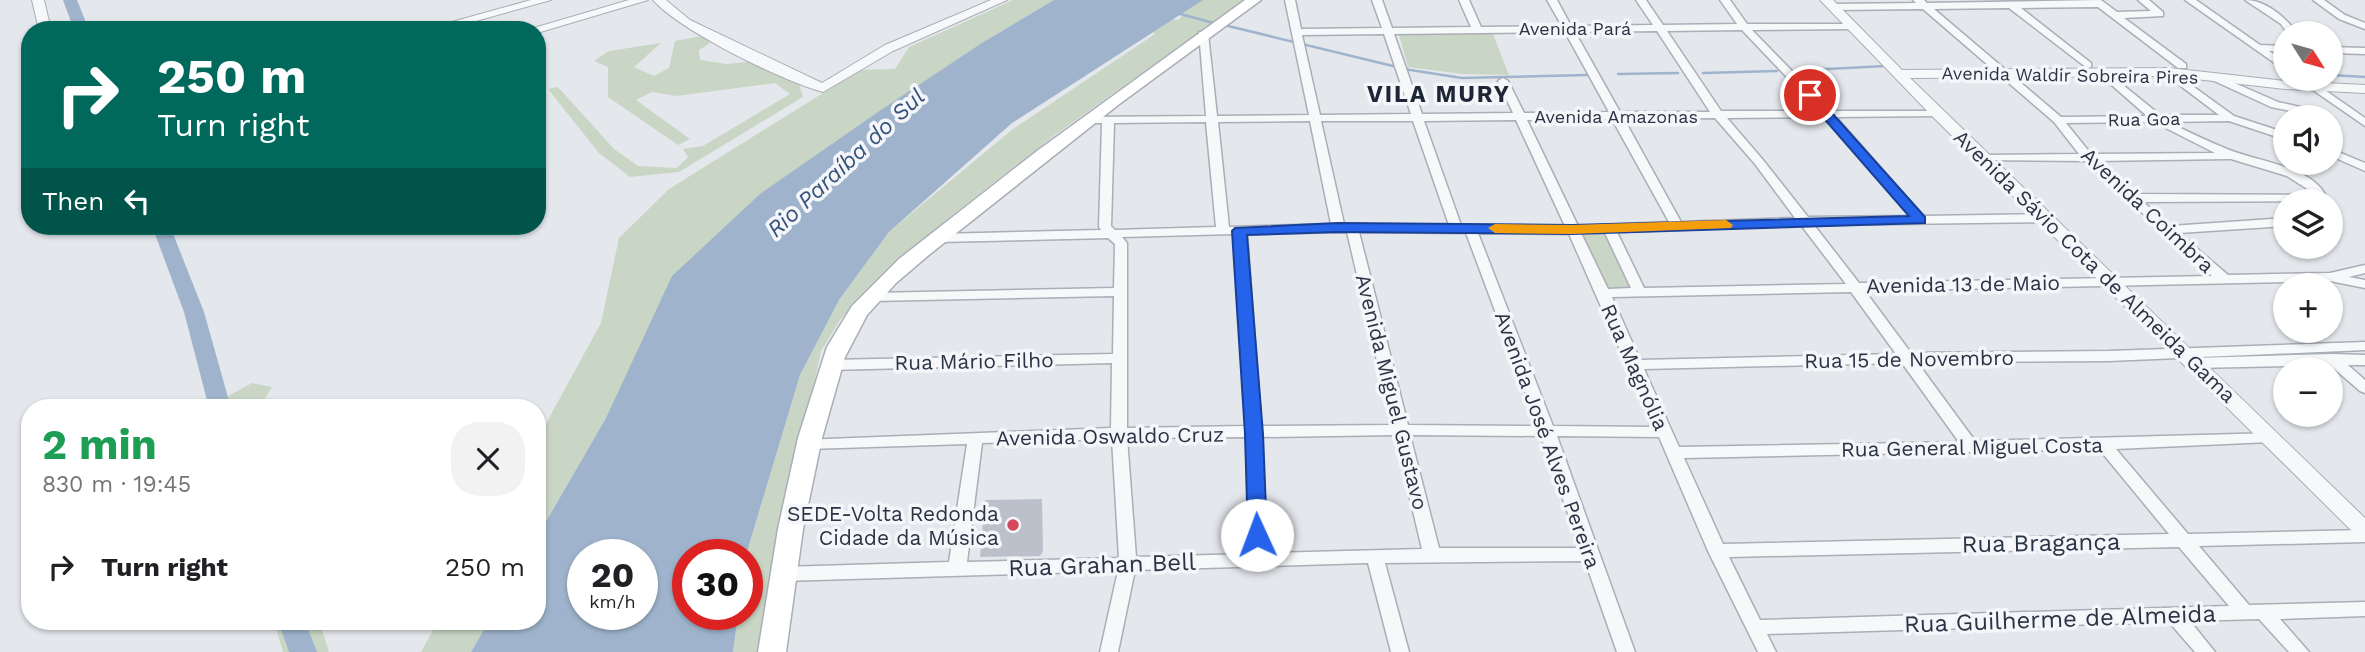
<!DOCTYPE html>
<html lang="en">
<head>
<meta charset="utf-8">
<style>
	:root { --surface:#fff; --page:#f2f2f2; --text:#202124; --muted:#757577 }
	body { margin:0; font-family:"Work Sans",sans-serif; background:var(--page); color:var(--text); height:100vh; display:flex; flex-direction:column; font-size:26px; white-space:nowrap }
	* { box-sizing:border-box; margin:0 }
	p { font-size:23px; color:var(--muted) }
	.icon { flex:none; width:38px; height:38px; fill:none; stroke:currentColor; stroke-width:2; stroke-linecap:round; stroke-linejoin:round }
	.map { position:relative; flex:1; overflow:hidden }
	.side { position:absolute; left:21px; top:399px; width:525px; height:231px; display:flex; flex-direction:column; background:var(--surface); border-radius:28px; box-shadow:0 2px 5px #0004 }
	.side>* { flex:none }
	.guide { position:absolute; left:21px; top:21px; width:525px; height:214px; border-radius:28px; box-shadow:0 2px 5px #0004; background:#00695c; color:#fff; overflow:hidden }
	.needle { width:46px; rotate:127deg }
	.buttons { position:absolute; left:2273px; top:21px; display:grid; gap:14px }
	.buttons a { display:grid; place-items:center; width:70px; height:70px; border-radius:50%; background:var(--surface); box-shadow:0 2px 5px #0004; font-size:35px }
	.speed { position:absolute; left:567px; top:539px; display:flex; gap:14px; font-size:35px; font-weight:700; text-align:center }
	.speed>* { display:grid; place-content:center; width:91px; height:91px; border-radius:50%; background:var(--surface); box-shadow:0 2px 5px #0004; line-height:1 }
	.speed small { font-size:18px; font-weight:400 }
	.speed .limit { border:10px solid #d22; background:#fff; color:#111 }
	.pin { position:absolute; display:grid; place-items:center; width:60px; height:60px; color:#fff; margin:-30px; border:4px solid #fff; border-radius:50%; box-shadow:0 2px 7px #0007 }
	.me { position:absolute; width:77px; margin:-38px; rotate:358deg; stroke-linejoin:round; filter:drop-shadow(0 0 5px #0008) }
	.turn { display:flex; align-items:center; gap:24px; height:147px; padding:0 21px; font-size:32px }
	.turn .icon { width:91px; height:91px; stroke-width:2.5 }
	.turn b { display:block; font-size:49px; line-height:60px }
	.then { display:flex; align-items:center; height:66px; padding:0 21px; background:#0003; gap:14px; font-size:26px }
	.round { display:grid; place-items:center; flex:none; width:74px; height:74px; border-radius:28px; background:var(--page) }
	.headline { display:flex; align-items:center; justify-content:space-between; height:119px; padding:0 21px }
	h1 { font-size:42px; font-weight:700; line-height:52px; color:#1e9e55 }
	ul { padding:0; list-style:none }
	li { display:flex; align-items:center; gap:21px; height:98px; padding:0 21px }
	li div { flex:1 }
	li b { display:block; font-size:26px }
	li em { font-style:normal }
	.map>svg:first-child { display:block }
	.green { fill:#c9d6c5 }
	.water { fill:#9fb4cc; fill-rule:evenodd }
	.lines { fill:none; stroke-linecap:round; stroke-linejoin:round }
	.stream { stroke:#9fb4cc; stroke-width:2.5 }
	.river { fill:#9fb4cc; fill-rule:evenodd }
	.building { fill:#bbc0ca }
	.minor-casing { stroke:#a9aeb7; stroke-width:3 }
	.tertiary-casing { stroke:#a9aeb7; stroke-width:2 }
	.secondary-casing { stroke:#a9aeb7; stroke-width:3 }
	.minor { fill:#f7f8fa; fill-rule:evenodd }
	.tertiary { fill:#f7f8fa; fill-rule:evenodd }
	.secondary { fill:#fff; fill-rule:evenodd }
	.route { fill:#2563eb; stroke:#184099; stroke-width:2 }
	.slow { fill:#f59e0b }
	.poi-dot { fill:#d1495b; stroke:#f4f6f9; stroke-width:2.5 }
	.labels { text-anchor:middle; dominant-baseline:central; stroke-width:7; stroke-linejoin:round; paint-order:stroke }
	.far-street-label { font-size:18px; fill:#2b3445; stroke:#f4f6f9 }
	.street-label { font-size:21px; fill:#2b3445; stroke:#f4f6f9 }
	.poi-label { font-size:21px; fill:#2b3445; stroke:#f4f6f9; text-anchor:end }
	.far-district-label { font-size:23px; font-weight:bold; letter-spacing:2px; fill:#1d2536; stroke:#f4f6f9 }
	.water-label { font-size:23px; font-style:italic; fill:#34527a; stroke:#f4f6f9 }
	.near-street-label { font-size:24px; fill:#2b3445; stroke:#f4f6f9 }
</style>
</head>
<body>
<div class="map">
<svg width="2365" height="652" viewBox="0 0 2365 652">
	<rect width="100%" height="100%" fill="#e4e7ec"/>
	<path class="green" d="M1013,0H1054L985,41L606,418L537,537V440L601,323L619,238L669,189L860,70L895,69L909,47Z
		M1202,0H1244L1056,134L955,213L863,294L840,320L821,351L758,652H733L738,614H747L746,555L800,375L839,300L889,232L1013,129L1155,34L1143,25L1154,16L1178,20L1184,14L1171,9Z
		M1492,32L1509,75L1462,74L1408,67L1399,35L1408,33Z
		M702,36L710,43L699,50L700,60L727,64L748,62L799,84L803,97L679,172L630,177L599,153L548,89L558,87L614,149L638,166L677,168L688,157L683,149L703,146L790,94L775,83L676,96L652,92L636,100L690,139L678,145L608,97V67L594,61L609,51L661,43L634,67L654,76L669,68L675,41Z
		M1578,233L1610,235L1634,289H1605Z
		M252,383L272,387L259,408H211L210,406Z
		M274,621H319L329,652H283Z
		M438,621H489L471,652H421Z"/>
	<path class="water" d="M1054,0H1203L1012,123L889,232L839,300L800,375L746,555H688V614H738L733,652H471L489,621H537V537L606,418L672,276L760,194L878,112L985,41ZM583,555H642V614H583Z"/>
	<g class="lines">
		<path class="stream" d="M1177,13L1217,24
			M1224,25L1397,67
			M1404,69L1462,78L1587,75
			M1807,70L1886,66
			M1703,73L1777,71
			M1618,74L1678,73
			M2331,75L2365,77"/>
		<path class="river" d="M63,0H77L89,30H74Z
			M152,226H170L204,312L231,408H209L184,312Z
			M278,621H305L317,652H289Z"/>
	</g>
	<path class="building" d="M1042,499L1043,551L1040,556L980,557L985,500Z"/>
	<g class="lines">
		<defs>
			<path id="minor" d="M1285,0H1295L1301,29L1382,28L1372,0H1382L1392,28L1471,27L1459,0H1469L1481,27L1562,26L1547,0H1557L1571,26L1653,25L1636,0H1646L1663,25L1737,24L1720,0H1730L1747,24H1855V28L1852,29L1752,30L1831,111H1941V115L1937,116L1836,117L1923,216L2044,214L2050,218L2044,222L1814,225L1859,283L2212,276L2085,161L1981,160V156L1985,155L2079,154L2054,122L1923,9L1834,10L1829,7L1834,4L1916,3L1913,0H1924L1927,3L2101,0L2117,12L2151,11L2138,0H2149L2163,12V16L2124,18L2186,64V68H2178L2098,7L2021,8L2091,63V67L2087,68L2009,8L1934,9L2061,117L2147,116L2098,73L2097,71L2102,68L2160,115H2219L2165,74L2164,72L2169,69L2234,116L2286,133V140L2229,121L2168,122C2187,131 2207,141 2227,149C2257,162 2317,166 2328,201L2143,202L2171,226L2286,218V226L2179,233L2228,275L2330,273L2365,265V273L2349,277L2365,280V288L2330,281L1865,291L1911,353L2109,351L2365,342V350L2109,361L1917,362L1975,441L2275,433L2278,437L2275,441L2270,442L2116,449L2188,534L2365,530V542L2199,546L2249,605L2365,602V616L2280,619L2309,652H2289L2259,619L2190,621L2215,652H2195L2169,622L1767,634L1776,652H1758L1708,551L1659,437L1557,436L1635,652H1617L1585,561L1385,563L1409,652H1391L1368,563L1135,570L1118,652H1100L1118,571L783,581L777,579L774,574L777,569L783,567L949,562L967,444L808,449L802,448L800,444L802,440L1111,428L1112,363L830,370L823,365L830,360L1113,354L1114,296L872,301L865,297L872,293L1114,288L1115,244L1108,238L939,242L933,238L939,234L1101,230L1099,227L1102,123H1086L1080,120L1086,117L1206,116L1199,32L1208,34L1217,116L1309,115ZM1742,30L1819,111H1721L1667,31ZM1657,31L1710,112H1620L1575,32ZM1565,32L1609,112L1524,113L1508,81L1503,78L1498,81L1513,113L1422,114L1394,34ZM1384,34L1411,114L1320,115L1302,35ZM1825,117L1910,216L1808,217L1763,160L1727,118ZM1715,118L1755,164L1795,218L1681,222L1624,119ZM1612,119L1669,222L1578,226L1527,120ZM1516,120L1565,226L1461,225L1424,121ZM1310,121L1331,224L1229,227L1218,122ZM1321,121H1413L1449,225L1344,224ZM1206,122L1216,227L1115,230L1111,226L1114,123ZM2154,122L2215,153L2091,154L2066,123ZM2227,159H2231L2287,176L2312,192L2313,195L2135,194L2097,161ZM1801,225L1846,284L1644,288L1617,232ZM1347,232L1392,425L1261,426L1247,234ZM1359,232L1466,233L1538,426L1408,425ZM1478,233L1569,234L1654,427L1553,426ZM1581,233H1605L1631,288L1608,289ZM1234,234L1246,426L1127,428V243L1122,237ZM1851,292L1896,354L1640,360L1612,297ZM1902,363L1959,442L1679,447L1644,369ZM1395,435L1422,549L1266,553L1262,437ZM1410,435L1541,436L1580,548H1439ZM1246,437L1249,554L1136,557L1127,438ZM1112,439L1119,558L967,562L982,443ZM2099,449L2169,534L1723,544L1684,458ZM2179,547L2229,606L1760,620L1729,557Z
				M2185,0H2196L2260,45L2286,46V52L2269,51L2286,63V71Z
				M2245,0C2266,0 2285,17 2297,33H2287L2281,24Z
				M2313,0H2324L2345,15L2365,23V29L2339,19Z
				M2331,47L2365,48V54L2331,53Z
				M2214,74L2278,102L2318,111L2320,113L2314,116L2271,107L2210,79L2209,77Z
				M2297,79H2309L2365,118V126Z
				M2331,149L2365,163V171L2331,156Z
				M2332,354L2365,355V365H2348L2365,380V393L2360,391L2330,365L2195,368L2188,363L2195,358Z"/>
			<path id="tertiary" d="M32,0H44L51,30H39Z
				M531,0H551L444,30H423Z
				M629,0H648L537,33V30H527Z
				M653,0H666L690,20L822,83L885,45L991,0H1007L893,51L823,92C784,82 679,30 653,0Z
				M1820,0H1833L1902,70L2169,68L2285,81L2365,85V93L2285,89L2169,76L1910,78L2365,518V539L2358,537L1932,116Z"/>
			<path id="secondary" d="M1245,0H1261L1118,105L930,254L896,283L867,315L845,357L822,438L803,529L786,652H758L778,529L798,438L827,347L852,306L899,259L1037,151Z"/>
		</defs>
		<use href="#minor" class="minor-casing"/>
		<use href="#tertiary" class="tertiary-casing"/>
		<use href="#secondary" class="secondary-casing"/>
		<use href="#minor" class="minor"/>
		<use href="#tertiary" class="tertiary"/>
		<use href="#secondary" class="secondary"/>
	</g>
	<path class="route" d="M1810,92L1814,93L1925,217V223L1572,234L1338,232L1247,235L1263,434L1267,535L1264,540H1250L1248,535L1245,434L1232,231L1235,228L1338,223L1572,225L1909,216L1806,98L1804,95Z"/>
	<path class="slow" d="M1726,220L1733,225L1731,228L1572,234L1495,233L1488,228L1495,224L1572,225Z"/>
	<circle class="poi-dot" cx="1013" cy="525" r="7"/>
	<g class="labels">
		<g class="far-street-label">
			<text x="1575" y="28">Avenida Pará</text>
			<text transform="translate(2070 75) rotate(1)">Avenida Waldir Sobreira Pires</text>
			<text x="1616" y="116">Avenida Amazonas</text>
			<text transform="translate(2144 119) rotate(-1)">Rua Goa</text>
		</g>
		<g class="street-label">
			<text transform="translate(2148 210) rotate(43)">Avenida Coimbra</text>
			<text transform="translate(2095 266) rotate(44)">Avenida Sávio Cota de Almeida Gama</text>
			<text transform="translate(1963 284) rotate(-1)">Avenida 13 de Maio</text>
			<text transform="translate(1909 359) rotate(-1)">Rua 15 de Novembro</text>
			<text transform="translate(974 361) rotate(-1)">Rua Mário Filho</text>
			<text transform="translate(1635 367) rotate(66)">Rua Magnólia</text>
			<text transform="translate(1392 392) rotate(76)">Avenida Miguel Gustavo</text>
			<text transform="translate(1110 436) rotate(-1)">Avenida Oswaldo Cruz</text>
			<text transform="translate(1548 440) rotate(70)">Avenida José Alves Pereira</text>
			<text transform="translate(1972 447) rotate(-1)">Rua General Miguel Costa</text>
		</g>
		<g class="poi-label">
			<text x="999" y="513">SEDE-Volta Redonda<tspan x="999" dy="24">Cidade da Música</tspan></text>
		</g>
		<g class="far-district-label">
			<text x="1439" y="94">VILA MURY</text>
		</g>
		<g class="water-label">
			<text transform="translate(846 163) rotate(-43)">Rio Paraíba do Sul</text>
		</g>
		<g class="near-street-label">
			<text transform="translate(2041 543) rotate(-1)">Rua Bragança</text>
			<text transform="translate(1102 565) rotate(-2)">Rua Grahan Bell</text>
			<text transform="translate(2060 619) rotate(-2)">Rua Guilherme de Almeida</text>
		</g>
	</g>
</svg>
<div class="buttons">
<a><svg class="needle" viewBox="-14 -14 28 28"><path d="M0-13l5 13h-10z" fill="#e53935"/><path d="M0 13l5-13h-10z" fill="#757577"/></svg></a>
<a><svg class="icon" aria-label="sound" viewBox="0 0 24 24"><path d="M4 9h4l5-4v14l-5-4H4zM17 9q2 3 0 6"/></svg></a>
<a><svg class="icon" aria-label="layers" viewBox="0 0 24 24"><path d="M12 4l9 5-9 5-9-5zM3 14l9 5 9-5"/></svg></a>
<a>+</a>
<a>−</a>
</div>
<div class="speed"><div>20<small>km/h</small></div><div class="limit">30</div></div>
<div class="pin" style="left:1810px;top:95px;background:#d93025"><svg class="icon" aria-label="arrive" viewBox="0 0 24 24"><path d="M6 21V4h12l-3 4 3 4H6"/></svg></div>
<svg class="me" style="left:1257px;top:535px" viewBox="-20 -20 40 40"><circle r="19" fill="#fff"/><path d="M0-13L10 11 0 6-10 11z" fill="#2563eb"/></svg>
<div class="guide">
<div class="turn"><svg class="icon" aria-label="right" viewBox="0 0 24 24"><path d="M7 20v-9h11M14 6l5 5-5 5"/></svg><div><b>250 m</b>Turn right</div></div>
<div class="then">Then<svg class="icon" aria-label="left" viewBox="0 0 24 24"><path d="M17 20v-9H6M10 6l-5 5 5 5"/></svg></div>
</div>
<section class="side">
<div class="headline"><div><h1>2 min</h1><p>830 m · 19:45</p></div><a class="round"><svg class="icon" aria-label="close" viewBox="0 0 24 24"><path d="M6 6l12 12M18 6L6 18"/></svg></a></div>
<ul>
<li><svg class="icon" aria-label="right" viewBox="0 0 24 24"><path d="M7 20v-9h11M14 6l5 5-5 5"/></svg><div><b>Turn right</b></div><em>250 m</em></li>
</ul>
</section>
</div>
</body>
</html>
